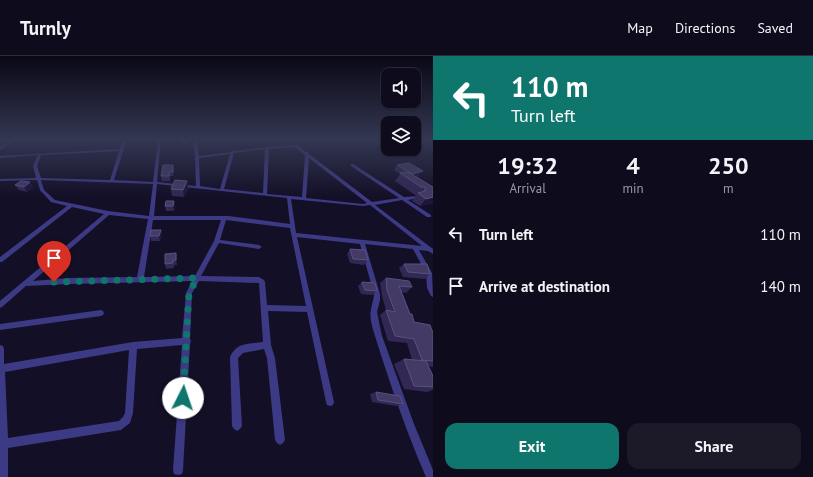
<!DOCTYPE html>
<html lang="en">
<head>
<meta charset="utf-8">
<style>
	:root { --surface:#0e0b1c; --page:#1c1929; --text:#f1f3f6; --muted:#9b9ba3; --line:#2e2b3b; --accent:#0f766e }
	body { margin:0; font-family:"PT Sans",sans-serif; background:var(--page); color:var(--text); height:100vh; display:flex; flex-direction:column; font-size:15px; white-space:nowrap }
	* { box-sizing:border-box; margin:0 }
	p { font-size:13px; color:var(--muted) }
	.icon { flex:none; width:22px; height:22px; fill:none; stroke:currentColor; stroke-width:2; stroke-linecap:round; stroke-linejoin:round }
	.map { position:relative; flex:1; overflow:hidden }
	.side { display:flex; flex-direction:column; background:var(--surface); width:380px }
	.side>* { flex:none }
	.banner { background:#0f766e; color:#fff; overflow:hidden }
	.tools { position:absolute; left:381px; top:12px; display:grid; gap:8px }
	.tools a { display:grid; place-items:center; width:40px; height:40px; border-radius:8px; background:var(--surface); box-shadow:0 1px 3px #0004,0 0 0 1px var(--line); font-size:20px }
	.pin { position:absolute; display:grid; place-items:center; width:34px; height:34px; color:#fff; margin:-41px -17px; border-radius:50% 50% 50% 0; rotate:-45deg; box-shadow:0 0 4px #0007 }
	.pin .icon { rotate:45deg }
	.me { position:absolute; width:44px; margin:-22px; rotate:4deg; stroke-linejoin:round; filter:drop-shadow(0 0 3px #0008) }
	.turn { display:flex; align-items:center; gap:14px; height:84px; padding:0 12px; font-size:18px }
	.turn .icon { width:52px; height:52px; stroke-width:2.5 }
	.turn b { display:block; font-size:28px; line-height:34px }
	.eta { display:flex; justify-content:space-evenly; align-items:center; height:68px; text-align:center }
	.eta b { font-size:24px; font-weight:800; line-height:28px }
	.primary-button { display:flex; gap:8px; margin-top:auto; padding:8px 12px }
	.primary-button a { flex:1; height:46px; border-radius:12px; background:var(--accent); color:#fff; font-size:16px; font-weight:800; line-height:46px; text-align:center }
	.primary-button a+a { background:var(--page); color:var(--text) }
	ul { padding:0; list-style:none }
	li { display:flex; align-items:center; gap:12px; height:52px; padding:0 12px }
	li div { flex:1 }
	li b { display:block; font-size:15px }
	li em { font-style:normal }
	header { display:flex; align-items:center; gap:24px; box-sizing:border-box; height:56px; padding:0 20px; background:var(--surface); border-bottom:1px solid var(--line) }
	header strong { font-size:19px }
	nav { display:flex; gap:22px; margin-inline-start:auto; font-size:14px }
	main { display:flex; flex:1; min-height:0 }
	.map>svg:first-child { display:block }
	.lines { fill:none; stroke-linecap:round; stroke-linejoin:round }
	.minor { fill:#3d3a85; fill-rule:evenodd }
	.wall { fill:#312854 }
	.shaded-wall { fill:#1d163a }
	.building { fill:#433a66; stroke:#5a527e }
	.route { stroke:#0f766e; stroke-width:7; stroke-dasharray:0 12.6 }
</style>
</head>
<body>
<header>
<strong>Turnly</strong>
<nav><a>Map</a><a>Directions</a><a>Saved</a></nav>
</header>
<main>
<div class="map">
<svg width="433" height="421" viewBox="0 0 433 421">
	<rect width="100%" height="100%" fill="#130f26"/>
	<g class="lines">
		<path class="minor" d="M0,83H33L31,84L13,85L0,94V91L9,85H0Z
			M123,83H127L114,124L153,126L158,83H161L157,126L196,130L195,101L193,83H196L199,100L231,96L233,94L235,95L267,91L297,89L306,96H308L309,98L372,146L399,142L351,110V108H353L404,141L418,140V142L408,144L431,159V161H427L402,144L375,149L433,193V198L428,195L419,194L432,217L433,241L431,240L427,232L426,217L413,193L365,188L380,238V244L377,256L379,266L382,280L414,368L433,414V421H426C406,375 390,328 375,280C373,272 369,263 371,254C371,249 374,244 374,238L360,188L297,181L334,346L333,349L330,350L327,349L326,346L307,256L268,255L271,289L275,302L285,384L283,387L280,389L277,387L275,384L267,302L264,293L243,297L238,302L242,370L240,373L237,375L234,373L232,370L230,301C237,286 249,288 263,286L259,227L199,225L192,237L190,283L191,285L190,288L183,414L182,418L178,419L174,418L173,414L182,289L137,293L133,357L130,367L121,374L8,392V421H0V289L3,290L4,293V308L133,286L182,282L186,237L192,225L69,228L26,230L2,251L0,252V245L104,158L72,151L2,206H0V201L67,150L51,146L40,134L37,124L0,125V123L36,122L33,110L38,99L0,102V100L120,93ZM295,91L305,99L302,141L267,138L269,93ZM265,93L263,137L224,133L234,97ZM119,95L110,124L41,122L37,110L41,99ZM230,98L220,133L200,130L199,102ZM309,102L367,147L363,148L306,142ZM41,124L153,128L149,160L108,155L55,144L44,134ZM157,128L287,142L290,168L228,160H154ZM291,143L363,150L370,149L422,190L296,177ZM109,159L148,163L137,221L69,222L33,225ZM153,164H221L214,185L195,220L144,221ZM226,164L290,172L306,250L267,249L265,226L264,224L259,221L201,220L219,187L259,193L262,191L259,189L220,184ZM129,294L125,357L123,361L119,365L8,382L5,316Z
			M101,254L103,255L104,257L103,259L101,260L0,274V268Z"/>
	</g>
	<path class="wall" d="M188,83V88L182,89L181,85Z
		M414,83H425L421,89H414Z
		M397,109L419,120L417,121L433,131V147L420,150L412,145L416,139H415L395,125L400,118L394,114Z
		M174,113L173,120H170V125H162L161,120Z
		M30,126L33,131L27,136L19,134L15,129Z
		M171,133H188L184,141L172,140Z
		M174,145L175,150L174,155H166L165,150Z
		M161,174L162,179L160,185H151L150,180Z
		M350,193L368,204L364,209L350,207L347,198Z
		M176,197L177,202V209H174V212L166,213L165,208Z
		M404,208L430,218L425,223L403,221L399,212Z
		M386,222L412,231L406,237L402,236L410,258L414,266L433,277V311L428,310L433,320V334L427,336L404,333L394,308L404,303L412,304L407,287L388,285L380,259L386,254L382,240L380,227Z
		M362,226L377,235L372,239L361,238L358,230Z
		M376,336L403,348L396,350L372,346L370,338Z"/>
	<path class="shaded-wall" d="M173,109L174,113L173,120Z
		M423,115L419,120L408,123L412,118Z
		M187,125L188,133L184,141L183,134Z
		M30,126L33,131L27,136L24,131Z
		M433,141V147L420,150L426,143Z
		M174,145L175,150L174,155L173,150Z
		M161,174L162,179L160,185L159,180Z
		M176,197L177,202V209L176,204Z"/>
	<path class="building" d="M182,83H188V85H181Z
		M409,107L423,115L412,118L397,109Z
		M163,109H173V116H169V120H161Z
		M408,116L433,131V141L426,143L418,137L425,135V131H421L400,117Z
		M175,124L187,125L183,134L171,133Z
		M21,125L30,126L24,131L15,129Z
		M166,145H174L173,150H165Z
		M151,174H161L159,180H150Z
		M350,193L365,194L368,204L353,203Z
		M176,197V204H173V207L165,208V198Z
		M404,208H427L430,218L408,216Z
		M386,222L409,225L412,231L399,230L410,258H412L414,266L430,269L433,277V283H432L433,285V305L422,304L414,283L395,280L386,254L395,256L387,234Z
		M362,226L375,227L377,235L365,234Z
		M404,303L426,305L433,320V331L414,330Z
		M376,336L400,340L403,348L378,344Z"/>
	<linearGradient id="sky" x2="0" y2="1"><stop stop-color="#0a0815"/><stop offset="0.59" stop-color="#333752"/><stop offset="1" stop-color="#333752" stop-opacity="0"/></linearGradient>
	<rect width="433" height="141" fill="url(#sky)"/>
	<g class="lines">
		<path class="route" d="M54,226L197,222L189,237L183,342"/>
	</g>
</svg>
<div class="tools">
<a><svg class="icon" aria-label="sound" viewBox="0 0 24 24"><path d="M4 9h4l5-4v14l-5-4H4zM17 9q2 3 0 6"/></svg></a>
<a><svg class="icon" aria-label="layers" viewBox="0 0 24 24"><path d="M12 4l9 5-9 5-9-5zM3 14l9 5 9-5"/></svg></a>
</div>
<div class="pin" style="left:54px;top:226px;background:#d93025"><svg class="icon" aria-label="arrive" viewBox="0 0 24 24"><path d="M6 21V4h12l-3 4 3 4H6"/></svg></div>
<svg class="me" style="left:183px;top:342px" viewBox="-20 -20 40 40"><circle r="19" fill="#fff"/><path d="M0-13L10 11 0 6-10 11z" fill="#0f766e"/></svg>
</div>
<section class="side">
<div class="banner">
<div class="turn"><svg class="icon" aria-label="left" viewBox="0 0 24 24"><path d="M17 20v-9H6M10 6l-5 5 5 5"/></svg><div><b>110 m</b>Turn left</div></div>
</div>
<div class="eta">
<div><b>19:32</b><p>Arrival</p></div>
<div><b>4</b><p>min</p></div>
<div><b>250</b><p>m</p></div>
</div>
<ul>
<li><svg class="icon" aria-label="left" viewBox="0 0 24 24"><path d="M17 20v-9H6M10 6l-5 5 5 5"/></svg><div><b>Turn left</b></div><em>110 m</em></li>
<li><svg class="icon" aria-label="arrive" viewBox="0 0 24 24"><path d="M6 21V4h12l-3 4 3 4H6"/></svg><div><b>Arrive at destination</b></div><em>140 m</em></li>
</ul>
<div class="primary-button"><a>Exit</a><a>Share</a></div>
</section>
</main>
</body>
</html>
